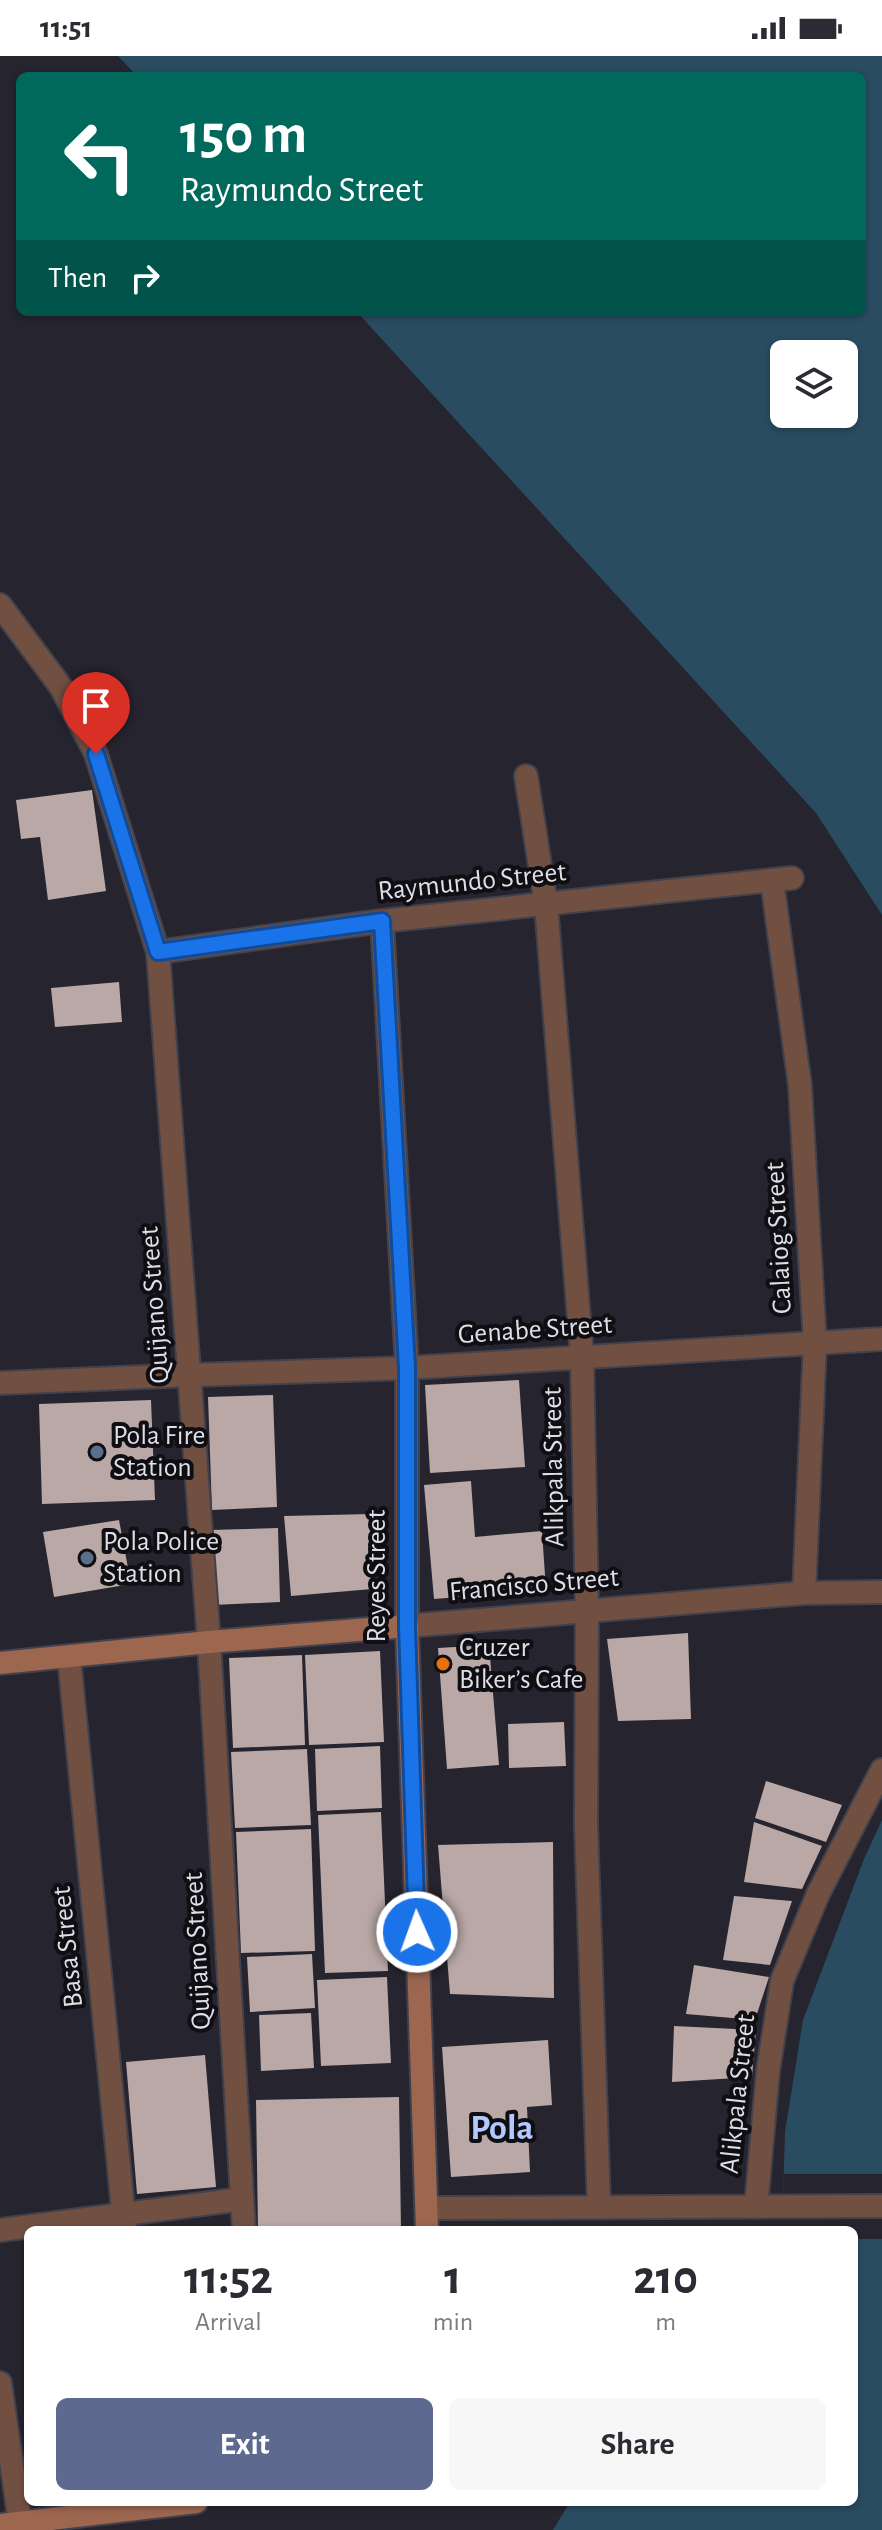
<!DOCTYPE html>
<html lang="en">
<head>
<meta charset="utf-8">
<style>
	:root { --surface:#fff; --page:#f7f7f7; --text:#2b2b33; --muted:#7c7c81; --accent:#5d698e }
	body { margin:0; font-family:"Alegreya Sans",sans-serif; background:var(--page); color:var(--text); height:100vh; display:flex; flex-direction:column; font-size:30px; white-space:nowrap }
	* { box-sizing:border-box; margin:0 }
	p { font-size:26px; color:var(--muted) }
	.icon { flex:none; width:44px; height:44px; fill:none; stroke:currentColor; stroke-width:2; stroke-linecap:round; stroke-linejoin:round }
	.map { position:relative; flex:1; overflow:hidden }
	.details { position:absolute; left:24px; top:2170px; width:834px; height:280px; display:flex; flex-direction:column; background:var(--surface); border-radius:12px; box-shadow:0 2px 6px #0004 }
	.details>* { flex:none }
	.hud { position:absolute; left:16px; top:16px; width:850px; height:244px; border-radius:12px; box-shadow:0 2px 6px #0004; background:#00695c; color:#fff; overflow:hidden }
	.fabs { position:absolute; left:770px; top:284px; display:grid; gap:16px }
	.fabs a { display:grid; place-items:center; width:88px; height:88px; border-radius:12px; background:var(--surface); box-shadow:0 2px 6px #0004; font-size:40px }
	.pin { position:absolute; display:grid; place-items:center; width:68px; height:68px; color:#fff; margin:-82px -34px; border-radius:50% 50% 50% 0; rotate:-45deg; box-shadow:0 0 8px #0007 }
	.pin .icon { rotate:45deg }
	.me { position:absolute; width:88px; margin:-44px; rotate:358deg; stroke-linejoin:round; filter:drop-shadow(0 0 6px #0008) }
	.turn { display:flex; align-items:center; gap:28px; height:168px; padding:0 32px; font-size:36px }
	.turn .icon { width:104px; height:104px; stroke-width:2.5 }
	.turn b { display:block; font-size:56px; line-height:68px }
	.then { display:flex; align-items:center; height:76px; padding:0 32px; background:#0003; gap:16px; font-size:30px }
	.eta { display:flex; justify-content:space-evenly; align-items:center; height:136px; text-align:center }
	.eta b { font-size:48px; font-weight:700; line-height:56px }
	.action { display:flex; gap:16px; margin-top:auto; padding:16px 32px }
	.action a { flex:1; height:92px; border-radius:12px; background:var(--accent); color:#fff; font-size:32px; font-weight:700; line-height:92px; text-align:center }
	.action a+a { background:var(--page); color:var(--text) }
	.status { display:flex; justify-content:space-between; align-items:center; height:56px; padding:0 40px; background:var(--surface); direction:ltr }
	.status svg { height:22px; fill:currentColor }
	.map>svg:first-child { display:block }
	.water { fill:#294c61; fill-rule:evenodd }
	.pier { fill:#25242f }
	.building { fill:#b9a8a5 }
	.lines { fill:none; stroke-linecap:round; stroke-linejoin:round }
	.service-casing { stroke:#43424c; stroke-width:26 }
	.minor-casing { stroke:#43424c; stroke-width:26 }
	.tertiary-casing { stroke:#43424c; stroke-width:26 }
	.secondary-casing { stroke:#43424c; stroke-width:26 }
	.service { stroke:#715041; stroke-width:22 }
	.minor { stroke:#715041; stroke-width:22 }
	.tertiary { stroke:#715041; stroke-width:22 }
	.secondary { stroke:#9c664f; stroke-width:22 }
	.route-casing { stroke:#114b97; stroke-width:20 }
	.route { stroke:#1a73e8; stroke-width:14 }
	.service-dot { fill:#5c6f8a; stroke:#0f0e13; stroke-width:3 }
	.food-dot { fill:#e8710a; stroke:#0f0e13; stroke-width:3 }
	.labels { text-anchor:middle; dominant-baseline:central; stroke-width:8; stroke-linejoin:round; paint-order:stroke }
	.street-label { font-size:28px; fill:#dfdee6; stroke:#0f0e13 }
	.poi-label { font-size:28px; fill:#dfdee6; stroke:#0f0e13; text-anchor:start }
	.district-label { font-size:36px; font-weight:bold; fill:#b3c8fe; stroke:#0f0e13 }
</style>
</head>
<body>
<div class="status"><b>11:51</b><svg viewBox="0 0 49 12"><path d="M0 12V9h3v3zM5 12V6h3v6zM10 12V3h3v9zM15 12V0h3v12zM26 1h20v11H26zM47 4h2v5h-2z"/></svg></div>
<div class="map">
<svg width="882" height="2474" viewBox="0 0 882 2474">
	<rect width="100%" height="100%" fill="#25242f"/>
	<path class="water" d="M118,0H882V859L816,757L357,256H862V20H137ZM784,298H844V358H784Z
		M882,1764V2474H553L570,2446H854V2174H782L785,2076L803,1964L864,1803Z"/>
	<path class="pier" d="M784,2118H882V2183H854V2174H782Z"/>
	<path class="building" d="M92,734L106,835L48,844L40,781L21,783L16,744Z
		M119,926L122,966L55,971L51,932Z
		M519,1324L525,1411L430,1417L425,1329Z
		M273,1339L277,1451L212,1454L208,1341Z
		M151,1344L155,1444L42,1448L39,1348Z
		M471,1425L475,1481L542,1475L546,1534L434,1543L424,1429Z
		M371,1458L372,1533L291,1540L284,1460Z
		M119,1464L131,1528L54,1541L43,1476Z
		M278,1472L280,1546L213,1549L210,1474Z
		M688,1577L691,1663L618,1665L607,1583Z
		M489,1589L499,1709L447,1713L438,1592Z
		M380,1595L384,1686L309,1689L305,1599Z
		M302,1599L305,1689L233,1692L229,1602Z
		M564,1666L566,1710L509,1712L508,1668Z
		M380,1690L382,1752L317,1755L315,1693Z
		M307,1693L311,1769L235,1772L231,1696Z
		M766,1725L842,1749L826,1786L755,1762Z
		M381,1756L388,1915L325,1917L318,1759Z
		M754,1766L822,1790L802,1833L744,1826Z
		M311,1773L315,1895L241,1897L236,1776Z
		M553,1786L554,1942L450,1938L438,1789Z
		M734,1840L792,1845L770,1909L723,1904Z
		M312,1898L315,1952L250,1956L247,1901Z
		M694,1909L769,1921L755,1964L686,1958Z
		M387,1921L391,2007L321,2010L317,1924Z
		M311,1957L314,2012L261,2015L259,1959Z
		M674,1970L756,1974L752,2021L672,2026Z
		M548,1984L552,2049L527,2051L530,2116L451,2121L442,1991Z
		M205,1999L216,2131L137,2138L126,2006Z
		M399,2041L401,2174H258L256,2044Z"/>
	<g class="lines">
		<defs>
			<path id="service" d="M0,1327L191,1319"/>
			<path id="minor" d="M526,720L546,848L582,1301L587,1555L586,1769L599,2150
				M772,825L800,1030L815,1287L804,1537
				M382,865L407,1312V1570L804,1537L882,1536
				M158,896L382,865L792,822
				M191,1319L407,1312L882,1283
				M209,1586L244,2174
				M69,1601L125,2174
				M756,2151L768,2015L782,1925L818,1838L882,1714
				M427,2152L882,2150
				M0,2174L242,2143
				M0,2327L21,2474"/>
			<path id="tertiary" d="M0,549L61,631L96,698L158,896L209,1586"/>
			<path id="secondary" d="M0,1607L209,1586L407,1570L427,2174
				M0,2469L196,2446"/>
		</defs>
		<use href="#service" class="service-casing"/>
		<use href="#minor" class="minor-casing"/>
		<use href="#tertiary" class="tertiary-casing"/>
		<use href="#secondary" class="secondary-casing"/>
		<use href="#service" class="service"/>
		<use href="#minor" class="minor"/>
		<use href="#tertiary" class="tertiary"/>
		<use href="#secondary" class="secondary"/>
	</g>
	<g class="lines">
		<defs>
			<path id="route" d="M96,698L158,896L382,865L407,1312V1570L417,1876"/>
		</defs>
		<use href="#route" class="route-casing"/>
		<use href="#route" class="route"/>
	</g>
	<g class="service-dot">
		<circle cx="97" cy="1396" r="8"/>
		<circle cx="87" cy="1502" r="8"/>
	</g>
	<circle class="food-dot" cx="443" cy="1608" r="8"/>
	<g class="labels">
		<g class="street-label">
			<text transform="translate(472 826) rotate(-6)">Raymundo Street</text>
			<text transform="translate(779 1182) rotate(-93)">Calaiog Street</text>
			<text transform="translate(155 1249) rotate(-94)">Quijano Street</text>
			<text transform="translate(535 1274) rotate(-4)">Genabe Street</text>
			<text transform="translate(554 1411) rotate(-91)">Alikpala Street</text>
			<text transform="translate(377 1520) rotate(-90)">Reyes Street</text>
			<text transform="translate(534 1529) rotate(-5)">Francisco Street</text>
			<text transform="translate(68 1891) rotate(-96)">Basa Street</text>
			<text transform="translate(198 1895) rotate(-93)">Quijano Street</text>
			<text transform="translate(738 2038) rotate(-84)">Alikpala Street</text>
		</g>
		<g class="poi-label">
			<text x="113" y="1380">Pola Fire<tspan x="113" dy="32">Station</tspan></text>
			<text x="103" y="1486">Pola Police<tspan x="103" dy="32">Station</tspan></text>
			<text x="459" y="1592">Cruzer<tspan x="459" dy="32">Biker’s Cafe</tspan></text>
		</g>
		<g class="district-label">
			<text x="502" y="2072">Pola</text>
		</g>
	</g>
</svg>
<div class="fabs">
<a><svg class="icon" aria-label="layers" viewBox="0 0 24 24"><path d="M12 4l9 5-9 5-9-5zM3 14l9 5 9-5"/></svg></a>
</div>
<div class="pin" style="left:96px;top:698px;background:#d93025"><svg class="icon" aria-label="arrive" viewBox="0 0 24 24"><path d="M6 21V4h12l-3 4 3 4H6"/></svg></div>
<svg class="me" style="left:417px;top:1876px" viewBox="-20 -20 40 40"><circle r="17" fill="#1a73e8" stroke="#fff" stroke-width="3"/><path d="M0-11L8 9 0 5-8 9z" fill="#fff"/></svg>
<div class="hud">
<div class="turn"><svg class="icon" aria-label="left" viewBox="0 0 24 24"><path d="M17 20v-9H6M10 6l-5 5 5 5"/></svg><div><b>150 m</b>Raymundo Street</div></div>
<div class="then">Then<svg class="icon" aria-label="right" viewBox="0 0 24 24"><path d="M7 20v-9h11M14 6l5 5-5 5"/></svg></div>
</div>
<section class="details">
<div class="eta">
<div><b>11:52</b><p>Arrival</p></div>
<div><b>1</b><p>min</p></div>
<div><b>210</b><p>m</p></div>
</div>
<div class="action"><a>Exit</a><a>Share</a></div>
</section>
</div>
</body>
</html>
